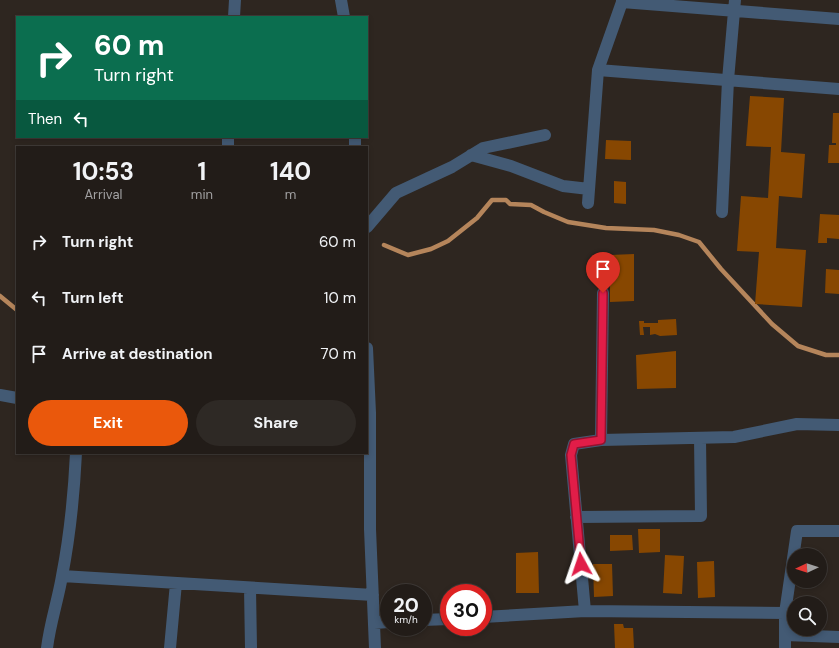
<!DOCTYPE html>
<html lang="en">
<head>
<meta charset="utf-8">
<style>
	:root { --surface:#221c18; --page:#2e2925; --text:#f1f3f6; --muted:#a2a1a2; --line:#3f3a37; --accent:#ea580c }
	body { margin:0; font-family:"DM Sans",sans-serif; background:var(--page); color:var(--text); height:100vh; display:flex; flex-direction:column; font-size:15px; white-space:nowrap }
	* { box-sizing:border-box; margin:0 }
	p { font-size:13px; color:var(--muted) }
	.icon { flex:none; width:22px; height:22px; fill:none; stroke:currentColor; stroke-width:2; stroke-linecap:round; stroke-linejoin:round }
	.map { position:relative; flex:1; overflow:hidden }
	.side { position:absolute; left:16px; top:146px; width:352px; height:308px; display:flex; flex-direction:column; background:var(--surface); border-radius:0px; box-shadow:0 2px 6px #0003,0 0 0 1px var(--line) }
	.side>* { flex:none }
	.banner { position:absolute; left:16px; top:16px; width:352px; height:122px; border-radius:0px; box-shadow:0 2px 6px #0003,0 0 0 1px var(--line); background:#0b6e4f; color:#fff; overflow:hidden }
	.needle { width:26px; rotate:266deg }
	.fabs { position:absolute; left:787px; top:548px; display:grid; gap:8px }
	.fabs a { display:grid; place-items:center; width:40px; height:40px; border-radius:50%; background:var(--surface); box-shadow:0 2px 6px #0003,0 0 0 1px var(--line); font-size:20px }
	.speed { position:absolute; left:380px; top:584px; display:flex; gap:8px; font-size:20px; font-weight:700; text-align:center }
	.speed>* { display:grid; place-content:center; width:52px; height:52px; border-radius:50%; background:var(--surface); box-shadow:0 2px 6px #0003,0 0 0 1px var(--line); line-height:1 }
	.speed small { font-size:10px; font-weight:400 }
	.speed .limit { border:6px solid #d22; background:#fff; color:#111 }
	.pin { position:absolute; display:grid; place-items:center; width:34px; height:34px; color:#fff; margin:-41px -17px; border-radius:50% 50% 50% 0; rotate:-45deg; box-shadow:0 0 4px #0007 }
	.pin .icon { rotate:45deg }
	.me { position:absolute; width:44px; margin:-22px; rotate:355deg; stroke-linejoin:round; filter:drop-shadow(0 0 3px #0008) }
	.turn { display:flex; align-items:center; gap:14px; height:84px; padding:0 12px; font-size:18px }
	.turn .icon { width:52px; height:52px; stroke-width:2.5 }
	.turn b { display:block; font-size:28px; line-height:34px }
	.then { display:flex; align-items:center; height:38px; padding:0 12px; background:#0003; gap:8px; font-size:15px }
	.eta { display:flex; justify-content:space-evenly; align-items:center; height:68px; text-align:center }
	.eta b { font-size:24px; font-weight:700; line-height:28px }
	.action { display:flex; gap:8px; margin-top:auto; padding:8px 12px }
	.action a { flex:1; height:46px; border-radius:24px; background:var(--accent); color:#fff; font-size:16px; font-weight:700; line-height:46px; text-align:center }
	.action a+a { background:var(--page); color:var(--text) }
	ul { padding:0; list-style:none }
	li { display:flex; align-items:center; gap:12px; height:56px; padding:0 12px }
	li div { flex:1 }
	li b { display:block; font-size:15px }
	li em { font-style:normal }
	.map>svg:first-child { display:block }
	.lines { fill:none; stroke-linecap:round; stroke-linejoin:round }
	.stream { stroke:#b5855b; stroke-width:4.5 }
	.building { fill:#874701 }
	.minor { stroke:#435a74; stroke-width:12 }
	.route-casing { stroke:#92132f; stroke-width:10 }
	.route { stroke:#e11d48; stroke-width:7 }
</style>
</head>
<body>
<div class="map">
<svg width="839" height="648" viewBox="0 0 839 648">
	<rect width="100%" height="100%" fill="#2e2620"/>
	<g class="lines">
		<path class="stream" d="M384,245L408,255L431,249L448,241L477,218L492,200H506L510,204L531,205L544,212L568,222L606,228L654,230L679,235L699,242L721,269L772,324L798,346L826,355H839
			M0,296L17,310"/>
	</g>
	<path class="building" d="M750,96L784,98L781,152L805,154L802,198L779,196L776,248L806,250L802,307L755,304L759,252L737,251L741,196L768,198L771,147L746,146Z
		M833,113H839V163H828L829,145H836V143H832Z
		M606,140L631,141V160L605,159Z
		M614,181L626,182V204L614,203Z
		M820,214L839,215V239L827,238V243H818Z
		M634,254V301L610,302V255Z
		M826,269L839,270V294L825,293Z
		M676,319L677,335L660,336L655,334L650,335V327H643L644,335H640L639,321H644V323H658V320Z
		M676,351V388L637,389L636,355Z
		M638,529H660V552L639,553Z
		M610,535H632L633,550L610,551Z
		M538,552L539,593H516V553Z
		M665,555L684,556L682,594L663,593Z
		M714,561L715,597L698,598L697,562Z
		M593,564H612L613,596L594,597Z
		M614,624H623L624,628H633L634,648H615Z"/>
	<g class="lines">
		<path class="minor" d="M341,0L344,17
			M622,0V2L839,19
			M234,17L235,0
			M598,70L622,2
			M355,137V147
			M228,147V137
			M471,155L511,166L563,186L589,189
			M588,203L598,70L839,89
			M722,212L728,80L735,0
			M367,227L396,193L452,167L483,148L545,135
			M367,348L370,413V529L375,648
			M0,395L17,398
			M601,440L603,293
			M576,517L701,516L700,438
			M62,576L373,595
			M250,588L251,648
			M585,611L571,455L574,444L601,440L734,437L797,424L839,425
			M785,613L797,531H839
			M483,617L585,611L785,613V648
			M423,620L449,619
			M374,623L389,622
			M785,635L839,637
			M47,648C50,623 58,600 62,576C70,535 74,494 76,453
			M170,648L176,583"/>
	</g>
	<g class="lines">
		<defs>
			<path id="route" d="M581,564L571,455L574,444L601,440L603,293"/>
		</defs>
		<use href="#route" class="route-casing"/>
		<use href="#route" class="route"/>
	</g>
</svg>
<div class="fabs">
<a><svg class="needle" viewBox="-14 -14 28 28"><path d="M0-13l5 13h-10z" fill="#e53935"/><path d="M0 13l5-13h-10z" fill="#a2a1a2"/></svg></a>
<a><svg class="icon" aria-label="search" viewBox="0 0 24 24"><circle cx="10" cy="10" r="6"/><path d="M15 15l6 6"/></svg></a>
</div>
<div class="speed"><div>20<small>km/h</small></div><div class="limit">30</div></div>
<div class="pin" style="left:603px;top:293px;background:#d93025"><svg class="icon" aria-label="arrive" viewBox="0 0 24 24"><path d="M6 21V4h12l-3 4 3 4H6"/></svg></div>
<svg class="me" style="left:581px;top:564px" viewBox="-20 -20 40 40"><path d="M0-17L14 15 0 8-14 15z" fill="#e11d48" stroke="#fff" stroke-width="4"/></svg>
<div class="banner">
<div class="turn"><svg class="icon" aria-label="right" viewBox="0 0 24 24"><path d="M7 20v-9h11M14 6l5 5-5 5"/></svg><div><b>60 m</b>Turn right</div></div>
<div class="then">Then<svg class="icon" aria-label="left" viewBox="0 0 24 24"><path d="M17 20v-9H6M10 6l-5 5 5 5"/></svg></div>
</div>
<section class="side">
<div class="eta">
<div><b>10:53</b><p>Arrival</p></div>
<div><b>1</b><p>min</p></div>
<div><b>140</b><p>m</p></div>
</div>
<ul>
<li><svg class="icon" aria-label="right" viewBox="0 0 24 24"><path d="M7 20v-9h11M14 6l5 5-5 5"/></svg><div><b>Turn right</b></div><em>60 m</em></li>
<li><svg class="icon" aria-label="left" viewBox="0 0 24 24"><path d="M17 20v-9H6M10 6l-5 5 5 5"/></svg><div><b>Turn left</b></div><em>10 m</em></li>
<li><svg class="icon" aria-label="arrive" viewBox="0 0 24 24"><path d="M6 21V4h12l-3 4 3 4H6"/></svg><div><b>Arrive at destination</b></div><em>70 m</em></li>
</ul>
<div class="action"><a>Exit</a><a>Share</a></div>
</section>
</div>
</body>
</html>
